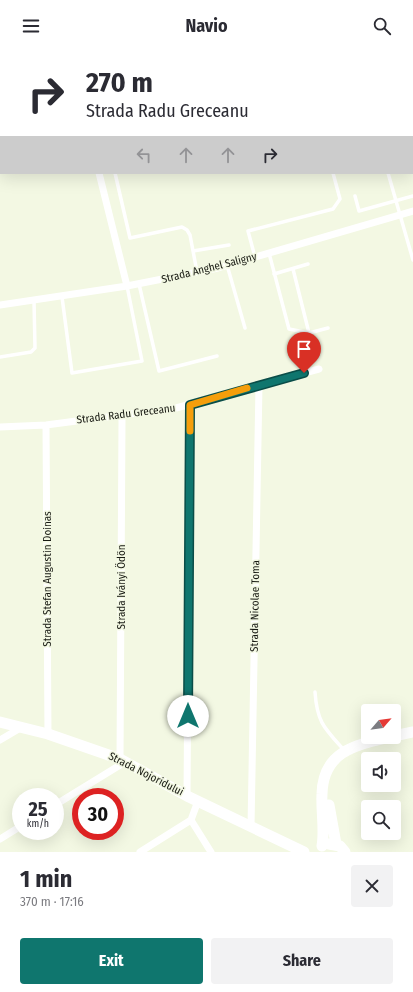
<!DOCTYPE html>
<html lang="en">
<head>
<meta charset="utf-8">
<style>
	:root { --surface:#fff; --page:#f2f2f3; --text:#2b2b33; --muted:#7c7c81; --accent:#0f766e }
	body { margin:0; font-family:"Fira Sans Condensed",sans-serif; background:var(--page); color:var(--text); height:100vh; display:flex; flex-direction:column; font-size:15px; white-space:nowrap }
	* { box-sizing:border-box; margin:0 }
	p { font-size:13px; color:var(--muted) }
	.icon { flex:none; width:22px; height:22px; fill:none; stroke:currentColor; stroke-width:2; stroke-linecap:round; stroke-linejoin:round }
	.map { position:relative; height:800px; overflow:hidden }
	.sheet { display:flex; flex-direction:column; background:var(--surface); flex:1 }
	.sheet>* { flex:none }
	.top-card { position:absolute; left:0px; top:0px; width:413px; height:122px; box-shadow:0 4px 16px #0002; background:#fff; color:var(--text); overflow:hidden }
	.needle { width:26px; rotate:62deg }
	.fabs { position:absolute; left:361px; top:652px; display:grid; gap:8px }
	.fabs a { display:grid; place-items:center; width:40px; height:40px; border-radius:4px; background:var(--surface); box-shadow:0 4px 16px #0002; font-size:20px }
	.speed { position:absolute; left:12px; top:736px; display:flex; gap:8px; font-size:20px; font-weight:700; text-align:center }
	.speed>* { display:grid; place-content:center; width:52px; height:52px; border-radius:50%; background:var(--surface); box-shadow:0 4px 16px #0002; line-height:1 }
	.speed small { font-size:10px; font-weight:400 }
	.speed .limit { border:6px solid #d22; background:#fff; color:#111 }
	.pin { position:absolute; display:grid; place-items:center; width:34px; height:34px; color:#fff; margin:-41px -17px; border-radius:50% 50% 50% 0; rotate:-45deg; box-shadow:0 0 4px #0007 }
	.pin .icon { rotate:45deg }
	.me { position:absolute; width:44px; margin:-22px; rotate:0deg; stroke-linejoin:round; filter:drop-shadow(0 0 3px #0008) }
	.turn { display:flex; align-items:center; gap:14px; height:84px; padding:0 20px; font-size:18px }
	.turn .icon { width:52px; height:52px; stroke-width:2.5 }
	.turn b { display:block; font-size:28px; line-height:34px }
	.lanes { display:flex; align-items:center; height:38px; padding:0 20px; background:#0003; justify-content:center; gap:20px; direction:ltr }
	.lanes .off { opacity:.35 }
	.round { display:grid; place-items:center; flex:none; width:42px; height:42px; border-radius:4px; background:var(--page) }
	.summary { display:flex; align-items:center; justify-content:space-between; height:68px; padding:0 20px }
	h1 { font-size:24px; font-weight:700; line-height:30px }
	.button { display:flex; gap:8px; margin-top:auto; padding:8px 20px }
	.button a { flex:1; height:46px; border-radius:4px; background:var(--accent); color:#fff; font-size:16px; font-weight:700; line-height:46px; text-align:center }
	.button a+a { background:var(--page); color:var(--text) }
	header { display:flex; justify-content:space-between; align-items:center; height:52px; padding:0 20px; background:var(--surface); font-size:18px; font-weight:700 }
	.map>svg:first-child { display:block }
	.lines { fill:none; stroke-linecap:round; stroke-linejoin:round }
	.lane { stroke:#fff; stroke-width:3.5 }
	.street { stroke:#fff; stroke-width:7 }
	.secondary { stroke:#fff; stroke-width:11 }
	.route-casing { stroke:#0a4d48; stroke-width:10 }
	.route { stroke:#0f766e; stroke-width:7 }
	.slow { stroke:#f59e0b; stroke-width:7 }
	.labels { text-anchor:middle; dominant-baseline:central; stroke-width:3; stroke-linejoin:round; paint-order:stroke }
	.street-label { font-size:11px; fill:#171912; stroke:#f3f8e3 }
</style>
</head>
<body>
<header><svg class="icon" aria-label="menu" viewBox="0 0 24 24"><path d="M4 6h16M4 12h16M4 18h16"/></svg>Navio<svg class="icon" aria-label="search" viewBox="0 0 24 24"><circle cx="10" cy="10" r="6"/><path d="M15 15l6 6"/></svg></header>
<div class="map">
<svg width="413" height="800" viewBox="0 0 413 800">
	<rect width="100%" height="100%" fill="#f3f8e3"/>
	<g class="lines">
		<path class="lane" d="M412,15H413
			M115,121L130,186L182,175L187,178L190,183L197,220
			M388,121L413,208
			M355,144L359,159L413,144
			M193,199L229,193
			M269,201L289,277L309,281L328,276
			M255,205L248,179L333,157L340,147L333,121
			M227,213L245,276
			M293,217L309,281
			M274,222L308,212
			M139,232L159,319L217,304
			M62,245L72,321L142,309L127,234
			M0,305L31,300L35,296L34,249
			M315,640C317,670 324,676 344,698"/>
		<path class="street" d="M70,0V1
			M99,121L127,234
			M0,253L127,234L218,216L413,159
			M120,363L122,368L120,707
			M46,373L48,682
			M0,375L46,373L176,356L319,317
			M0,688L22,675
			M187,744L190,353
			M55,753L125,710
			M191,768L211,800
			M251,775L259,333
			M0,787L21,774
			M140,800L191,768L198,749"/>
		<path class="secondary" d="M0,670L48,682L120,707L187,744L304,800
			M394,684L413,680
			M329,753L336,792
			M329,792L340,794L345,800
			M322,794C325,777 321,760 322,742C323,699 356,693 390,685"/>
	</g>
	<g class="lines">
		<defs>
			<path id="route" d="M188,664L190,353L304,321"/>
		</defs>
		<use href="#route" class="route-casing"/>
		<use href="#route" class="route"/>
		<path class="slow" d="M190,379V353L247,336"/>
	</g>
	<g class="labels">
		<g class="street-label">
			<text transform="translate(209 216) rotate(-14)">Strada Anghel Saligny</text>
			<text transform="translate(126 362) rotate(-7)">Strada Radu Greceanu</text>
			<text transform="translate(47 527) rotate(-90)">Strada Stefan Augustin Doinas</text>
			<text transform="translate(121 535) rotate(-90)">Strada Iványi Ödön</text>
			<text transform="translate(255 554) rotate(-89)">Strada Nicolae Toma</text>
			<text transform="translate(146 722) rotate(27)">Strada Nojoridului</text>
		</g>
	</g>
</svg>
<div class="fabs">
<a><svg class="needle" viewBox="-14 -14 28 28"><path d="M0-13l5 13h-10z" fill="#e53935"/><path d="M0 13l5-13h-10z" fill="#7c7c81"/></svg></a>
<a><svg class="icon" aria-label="sound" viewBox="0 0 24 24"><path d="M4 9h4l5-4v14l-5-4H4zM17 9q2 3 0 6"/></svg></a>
<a><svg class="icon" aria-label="search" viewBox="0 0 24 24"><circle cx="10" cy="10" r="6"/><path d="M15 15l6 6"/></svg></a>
</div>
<div class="speed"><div>25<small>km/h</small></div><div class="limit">30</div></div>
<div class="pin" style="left:304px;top:321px;background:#d93025"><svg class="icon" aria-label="arrive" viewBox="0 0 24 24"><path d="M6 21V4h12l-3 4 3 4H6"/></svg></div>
<svg class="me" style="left:188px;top:664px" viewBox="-20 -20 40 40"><circle r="19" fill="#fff"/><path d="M0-13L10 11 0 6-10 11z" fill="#0f766e"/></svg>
<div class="top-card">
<div class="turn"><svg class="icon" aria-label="right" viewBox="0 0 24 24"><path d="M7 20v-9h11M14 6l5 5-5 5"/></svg><div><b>270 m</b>Strada Radu Greceanu</div></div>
<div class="lanes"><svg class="icon off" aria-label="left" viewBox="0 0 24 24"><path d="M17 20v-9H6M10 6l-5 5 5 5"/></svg><svg class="icon off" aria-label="ahead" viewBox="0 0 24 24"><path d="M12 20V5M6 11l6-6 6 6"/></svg><svg class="icon off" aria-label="ahead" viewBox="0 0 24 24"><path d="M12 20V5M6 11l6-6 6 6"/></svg><svg class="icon" aria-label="right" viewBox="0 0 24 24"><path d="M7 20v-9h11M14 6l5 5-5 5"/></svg></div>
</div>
</div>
<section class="sheet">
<div class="summary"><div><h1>1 min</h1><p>370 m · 17:16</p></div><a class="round"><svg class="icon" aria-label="close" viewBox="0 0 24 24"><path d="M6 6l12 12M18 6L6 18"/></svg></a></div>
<div class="button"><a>Exit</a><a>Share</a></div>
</section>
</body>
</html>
